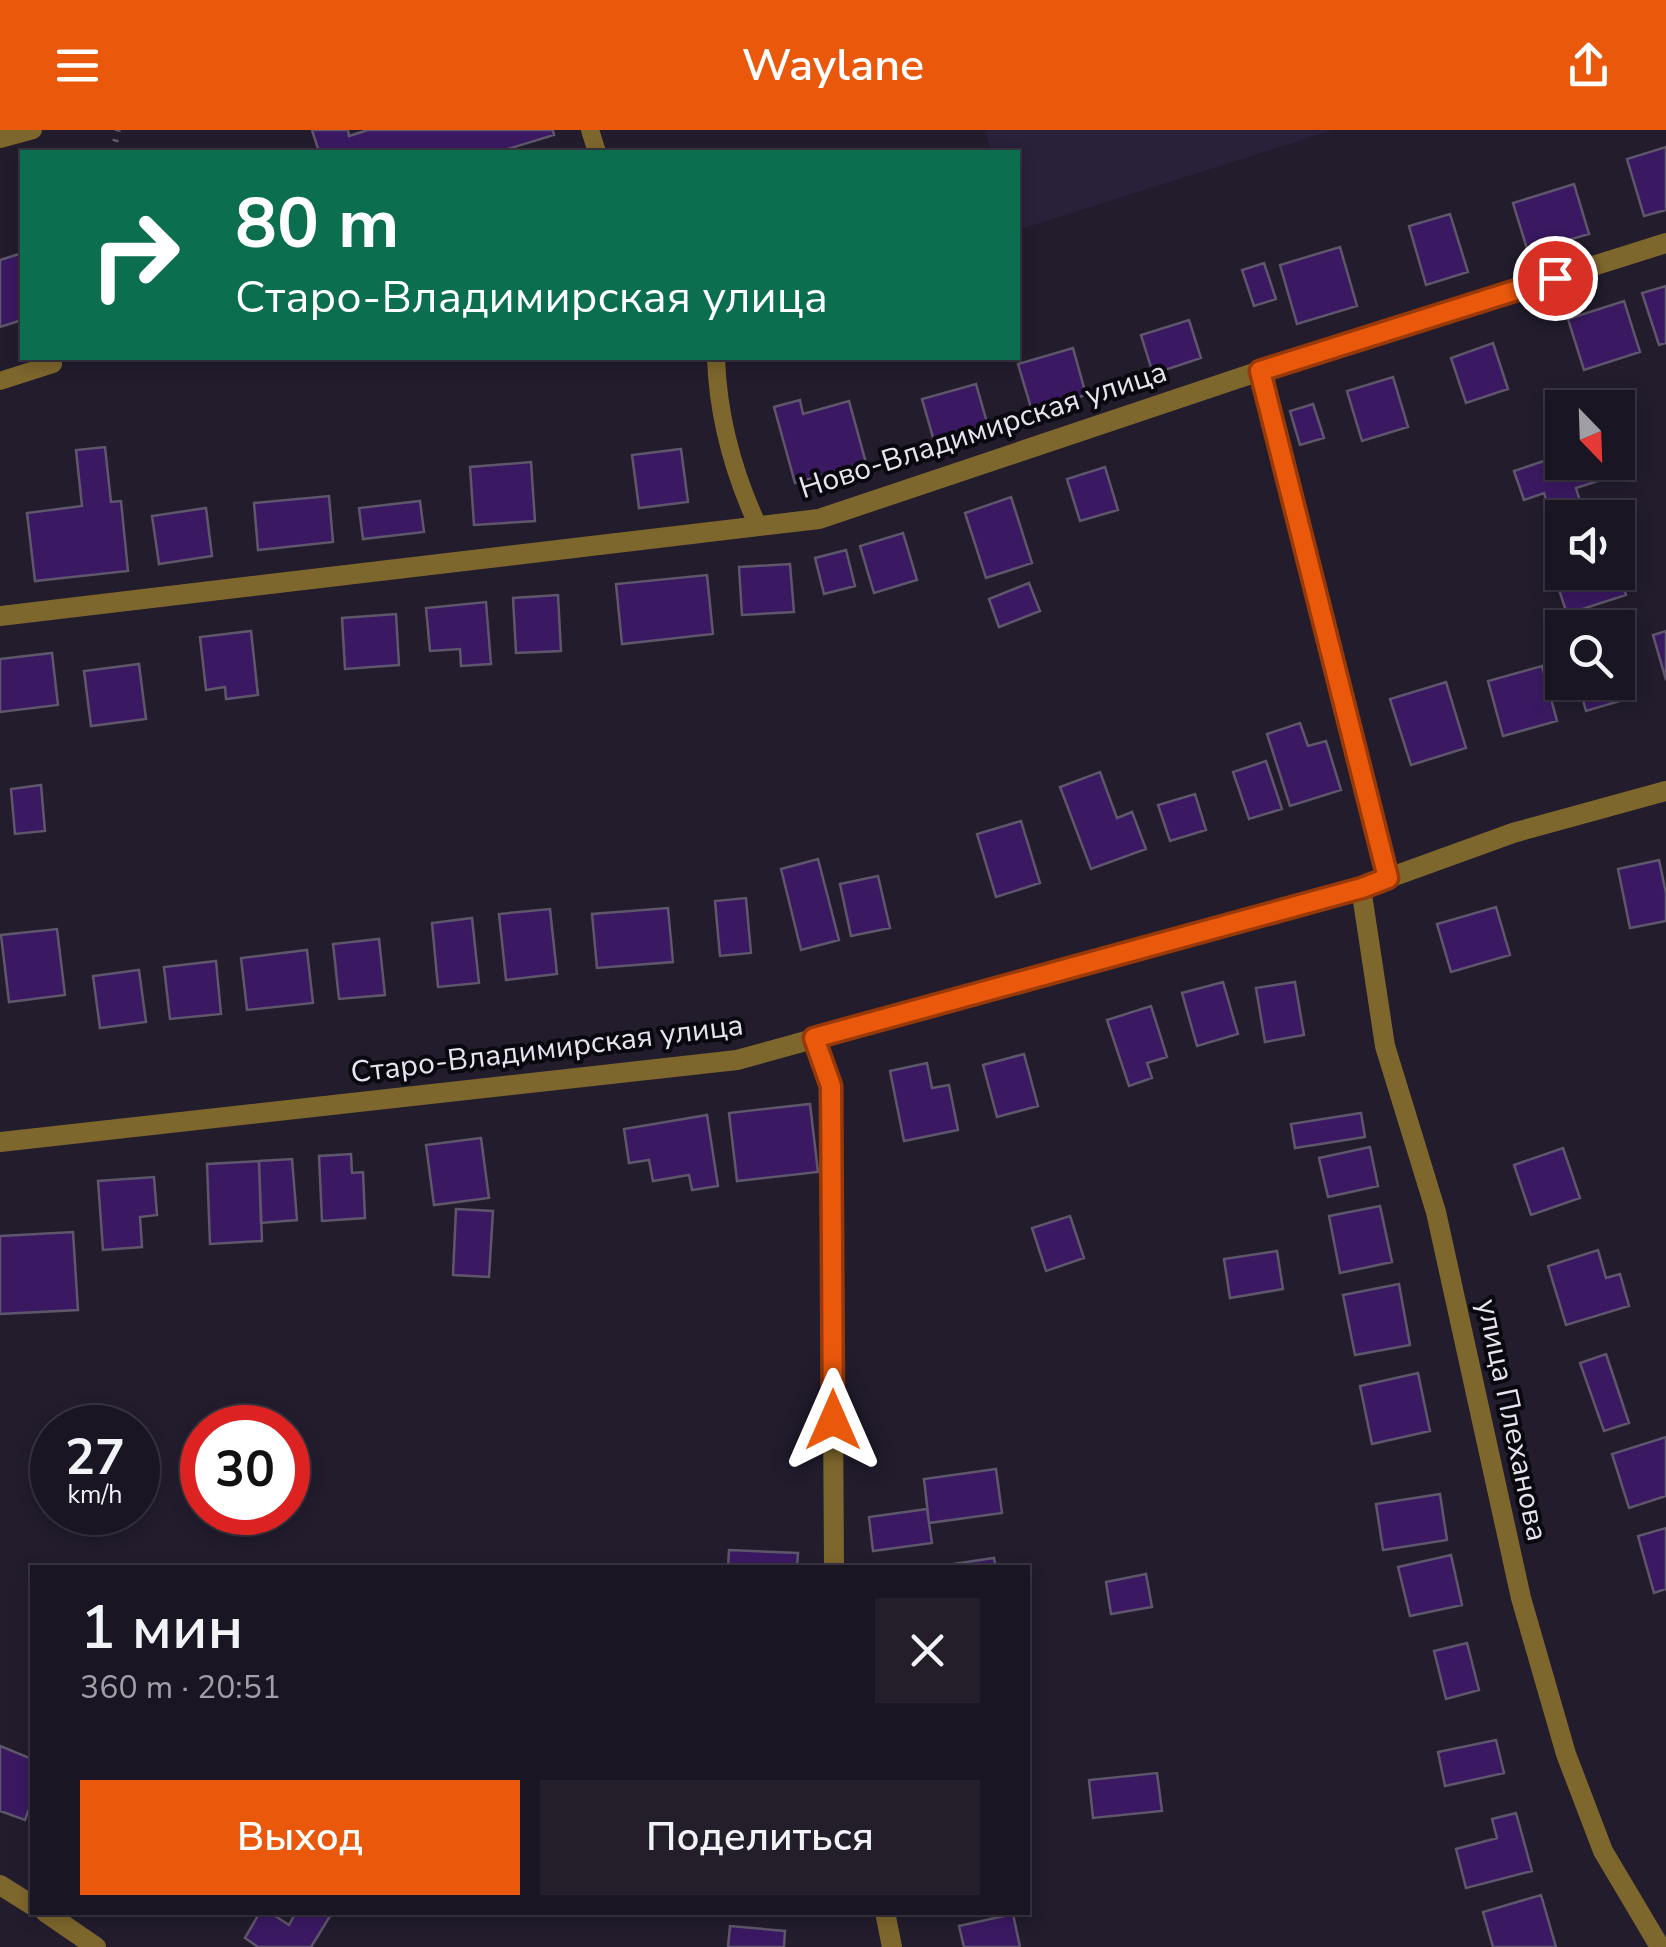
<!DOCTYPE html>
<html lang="ru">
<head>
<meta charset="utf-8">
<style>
	:root { --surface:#1a1522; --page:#231e2a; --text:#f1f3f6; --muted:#9f9fa5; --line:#383440; --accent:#ea580c }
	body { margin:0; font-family:"Nunito Sans",sans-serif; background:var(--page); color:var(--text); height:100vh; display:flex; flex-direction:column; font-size:38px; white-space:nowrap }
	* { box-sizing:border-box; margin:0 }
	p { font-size:32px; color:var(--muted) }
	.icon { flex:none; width:55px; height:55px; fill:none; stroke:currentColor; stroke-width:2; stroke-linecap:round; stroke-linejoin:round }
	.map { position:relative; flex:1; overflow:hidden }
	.drawer { position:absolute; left:30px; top:1435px; width:1000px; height:350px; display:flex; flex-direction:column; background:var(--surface); border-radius:0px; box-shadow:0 5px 15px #0003,0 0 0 2px var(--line) }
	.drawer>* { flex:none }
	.banner { position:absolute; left:20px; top:20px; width:1000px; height:210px; border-radius:0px; box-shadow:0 5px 15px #0003,0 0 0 2px var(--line); background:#0b6e4f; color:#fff; overflow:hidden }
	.needle { width:65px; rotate:157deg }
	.fabs { position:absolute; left:1545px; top:260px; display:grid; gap:20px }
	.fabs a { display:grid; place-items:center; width:90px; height:90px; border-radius:0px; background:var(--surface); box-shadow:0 5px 15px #0003,0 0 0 2px var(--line); font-size:50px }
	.speed { position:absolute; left:30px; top:1275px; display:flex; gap:20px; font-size:50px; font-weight:700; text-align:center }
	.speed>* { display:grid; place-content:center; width:130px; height:130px; border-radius:50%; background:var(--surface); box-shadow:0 5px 15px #0003,0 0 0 2px var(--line); line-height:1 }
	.speed small { font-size:25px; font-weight:400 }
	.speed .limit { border:15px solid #d22; background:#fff; color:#111 }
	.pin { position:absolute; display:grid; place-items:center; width:85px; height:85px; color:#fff; margin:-42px; border:5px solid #fff; border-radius:50%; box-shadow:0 2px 10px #0007 }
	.me { position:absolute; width:110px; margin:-55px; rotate:0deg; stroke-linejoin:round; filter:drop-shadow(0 0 8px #0008) }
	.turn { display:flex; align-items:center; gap:35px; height:210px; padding:0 50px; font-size:45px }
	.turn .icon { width:130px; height:130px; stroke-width:2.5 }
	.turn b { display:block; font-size:70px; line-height:85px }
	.round { display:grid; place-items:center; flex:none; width:105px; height:105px; border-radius:0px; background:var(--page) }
	.overview { display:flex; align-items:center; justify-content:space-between; height:170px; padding:0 50px }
	h1 { font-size:60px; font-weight:600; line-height:75px }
	.button { display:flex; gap:20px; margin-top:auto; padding:20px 50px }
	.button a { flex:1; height:115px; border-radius:0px; background:var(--accent); color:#fff; font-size:40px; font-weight:600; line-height:115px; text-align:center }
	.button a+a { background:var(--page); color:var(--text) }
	header { display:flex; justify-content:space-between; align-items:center; height:130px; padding:0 50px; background:var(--accent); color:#fff; font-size:45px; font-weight:600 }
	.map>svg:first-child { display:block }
	.built { fill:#292139 }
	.building { fill:#3a1962; stroke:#5e576b; stroke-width:2.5 }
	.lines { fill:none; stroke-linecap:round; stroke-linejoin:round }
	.path { stroke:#625d6c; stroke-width:6; stroke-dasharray:2.5 8; stroke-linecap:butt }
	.service { stroke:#7e672d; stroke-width:18 }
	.minor { stroke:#7e672d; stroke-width:20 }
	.route-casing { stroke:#983908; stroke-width:25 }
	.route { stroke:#ea580c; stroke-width:18 }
	.labels { text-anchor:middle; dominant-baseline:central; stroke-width:8; stroke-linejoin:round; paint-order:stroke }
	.street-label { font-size:30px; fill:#e7e3ef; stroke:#0a080f }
</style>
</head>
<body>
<header><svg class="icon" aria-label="menu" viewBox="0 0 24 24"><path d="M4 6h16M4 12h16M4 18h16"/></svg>Waylane<svg class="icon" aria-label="share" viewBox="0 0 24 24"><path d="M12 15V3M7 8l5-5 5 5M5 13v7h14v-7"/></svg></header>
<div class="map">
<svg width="1666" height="1817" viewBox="0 0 1666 1817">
	<rect width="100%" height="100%" fill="#221c2d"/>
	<path class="built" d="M985,0H1334L1018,100V22H991Z"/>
	<path class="building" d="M312,0H348L349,6L368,0H553L554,5L498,22H319Z
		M1666,17V80L1644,86L1627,29Z
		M1574,54L1589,104L1528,122L1513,73Z
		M1450,84L1468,142L1426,155L1409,96Z
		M1340,117L1357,176L1297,194L1280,135Z
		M22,123V190L0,197V130Z
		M1264,133L1276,169L1254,176L1242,140Z
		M1666,156V213L1659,215L1642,163Z
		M1624,171L1640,222L1584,240L1568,189Z
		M1189,190L1201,228L1153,244L1141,205Z
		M1493,213L1508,259L1466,273L1451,228Z
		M1073,218L1086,265L1032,281L1018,234Z
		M1393,247L1408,297L1362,311L1347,261Z
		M976,254L988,296L934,311L922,269Z
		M800,270L803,284L849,271L866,333L795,353L774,277Z
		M1313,274L1324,308L1300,315L1290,281Z
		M105,317L111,372L121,371L128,441L35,451L27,383L82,376L76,320Z
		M681,319L688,372L639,378L632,325Z
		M1562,325V332H1592L1598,351L1576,358L1585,388H1562V421L1544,363L1524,370L1514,341Z
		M531,332L535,391L474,395L470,337Z
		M1105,337L1118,380L1080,391L1067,349Z
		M329,366L333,412L258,420L254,373Z
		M1011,367L1032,433L986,448L965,383Z
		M420,371L424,402L363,409L359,378Z
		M206,378L212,426L159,434L152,386Z
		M903,403L917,450L874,463L860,416Z
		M846,420L855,456L824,464L815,428Z
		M1562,422V442H1618V440L1626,465L1567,484L1548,426Z
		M790,434L794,482L742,485L739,437Z
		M707,445L713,504L622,514L616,454Z
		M1029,453L1040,481L999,497L989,469Z
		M558,465L561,521L516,523L513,468Z
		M486,472L491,534L461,536L460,519L430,521L426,478Z
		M396,484L399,535L345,539L342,488Z
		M251,501L258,565L226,569L225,557L206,560L200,507Z
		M1666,501V550L1653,505Z
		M52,523L58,575L0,582V529Z
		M139,534L146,589L91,596L84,541Z
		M1542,536L1557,591L1503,606L1488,551Z
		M1446,552L1466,618L1411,635L1390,569Z
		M1578,552H1615L1620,571L1586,581Z
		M1300,593L1308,616L1326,611L1341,660L1290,676L1267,604Z
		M1266,631L1282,679L1249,689L1233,642Z
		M1100,642L1117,688L1132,682L1146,719L1091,739L1060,657Z
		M41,655L45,701L15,704L11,659Z
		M1195,664L1206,700L1170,711L1158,675Z
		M1021,691L1040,753L996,767L977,704Z
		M818,729L839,810L801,820L781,739Z
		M1659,730L1666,763V791L1630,798L1618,739Z
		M878,746L890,798L851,806L840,754Z
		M746,768L751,823L720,826L715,771Z
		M1496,777L1510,825L1451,842L1437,794Z
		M668,778L673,832L597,838L592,784Z
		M550,779L557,844L506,850L499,784Z
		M472,788L479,853L438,857L432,793Z
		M57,799L65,865L9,872L1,805Z
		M379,809L385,865L339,869L333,814Z
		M307,820L313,873L247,880L241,828Z
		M216,831L221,884L170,889L164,837Z
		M139,840L146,892L100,898L93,846Z
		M1223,852L1238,904L1197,916L1182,863Z
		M1295,852L1304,905L1265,912L1256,858Z
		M1151,876L1167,927L1147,933L1152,948L1129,956L1107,890Z
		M1024,924L1038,976L997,987L983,935Z
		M927,933L932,958L949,955L958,1000L904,1011L890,941Z
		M810,974L818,1042L737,1051L729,983Z
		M1361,983L1365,1007L1295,1018L1291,994Z
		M707,985L718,1056L692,1060L689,1045L653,1051L649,1030L629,1033L624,999Z
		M481,1008L489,1068L434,1075L426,1015Z
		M1370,1017L1378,1056L1328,1067L1319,1028Z
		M1563,1018L1580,1068L1531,1085L1514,1035Z
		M351,1024L352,1043L363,1042L365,1088L322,1091L319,1026Z
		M292,1029L297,1090L261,1093L259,1031Z
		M259,1031L262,1111L210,1114L207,1034Z
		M154,1047L157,1085L140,1087L142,1117L103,1120L98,1051Z
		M1380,1076L1392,1132L1340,1143L1329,1086Z
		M456,1079L493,1081L489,1147L453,1145Z
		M1070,1086L1084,1128L1046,1141L1032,1098Z
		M73,1102L78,1180L0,1184V1106Z
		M1598,1120L1606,1148L1620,1144L1629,1176L1566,1195L1548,1136Z
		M1277,1121L1283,1159L1230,1168L1224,1129Z
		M1399,1154L1410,1215L1355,1225L1343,1165Z
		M1606,1224L1629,1293L1604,1301L1580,1233Z
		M1418,1243L1430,1301L1372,1314L1360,1256Z
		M1666,1307V1366L1629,1378L1612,1324Z
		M996,1339L1002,1383L929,1393L924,1349Z
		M1440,1364L1447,1410L1383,1420L1376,1374Z
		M927,1379L932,1413L873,1421L869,1387Z
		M1666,1398V1459L1654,1463L1638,1406Z
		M729,1420L798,1423L797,1438H728Z
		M1451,1425L1462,1475L1410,1486L1398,1437Z
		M994,1428L996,1438H939V1436Z
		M1146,1444L1152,1477L1111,1484L1106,1452Z
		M1467,1513L1479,1560L1446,1569L1434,1521Z
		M1496,1610L1504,1643L1445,1656L1438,1622Z
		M0,1616L32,1629V1671L25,1690L0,1681Z
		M1157,1643L1162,1681L1093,1688L1089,1650Z
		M1516,1683L1532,1741L1466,1758L1456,1719L1497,1708L1492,1689Z
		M1541,1765L1556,1817H1493L1483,1782Z
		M260,1782H269L289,1795L296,1782L332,1783L311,1817H258L245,1808Z
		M1013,1784L1020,1817H964L959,1796Z
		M730,1796L785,1801L784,1817H728Z"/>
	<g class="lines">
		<path class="path" d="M113,22L118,0"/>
		<path class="service" d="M590,0L597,22
			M0,9L33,0
			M716,228C718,287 733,342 758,396
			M0,251L53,234"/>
		<path class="minor" d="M1260,241L1388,748
			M0,486L819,389L1260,241L1666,113
			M1361,758L1385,916L1436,1082L1521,1468L1566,1624L1603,1721L1660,1817
			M814,909L831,956L834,1438
			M0,1012L737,930L1361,758L1513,703L1666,661
			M0,1755L32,1775
			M45,1782L96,1817
			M885,1782L892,1817"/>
	</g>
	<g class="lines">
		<defs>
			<path id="route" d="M833,1290L831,956L814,908L1362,758L1388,748L1260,241L1555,148"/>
		</defs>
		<use href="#route" class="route-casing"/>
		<use href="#route" class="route"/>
	</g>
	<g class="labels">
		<g class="street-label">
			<text transform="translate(983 300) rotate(-18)">Ново-Владимирская улица</text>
			<text transform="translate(547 919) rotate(-7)">Старо-Владимирская улица</text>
			<text transform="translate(1512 1290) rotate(78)">улица Плеханова</text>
		</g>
	</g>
</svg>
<div class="fabs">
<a><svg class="needle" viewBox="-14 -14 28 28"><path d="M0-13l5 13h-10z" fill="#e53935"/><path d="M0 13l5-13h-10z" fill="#9f9fa5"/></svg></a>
<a><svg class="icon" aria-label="sound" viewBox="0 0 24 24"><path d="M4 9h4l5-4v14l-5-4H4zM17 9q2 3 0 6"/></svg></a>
<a><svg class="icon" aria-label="search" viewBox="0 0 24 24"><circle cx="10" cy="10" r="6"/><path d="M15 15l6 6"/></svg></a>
</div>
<div class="speed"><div>27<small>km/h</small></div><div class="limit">30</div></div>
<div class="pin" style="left:1555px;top:148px;background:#d93025"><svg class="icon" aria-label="arrive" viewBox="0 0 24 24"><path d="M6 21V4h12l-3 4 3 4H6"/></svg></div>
<svg class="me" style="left:833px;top:1290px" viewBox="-20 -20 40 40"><path d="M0-17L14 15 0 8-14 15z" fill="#ea580c" stroke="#fff" stroke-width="4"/></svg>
<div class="banner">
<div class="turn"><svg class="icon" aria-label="right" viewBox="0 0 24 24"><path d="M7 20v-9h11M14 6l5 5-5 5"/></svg><div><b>80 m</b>Старо-Владимирская улица</div></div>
</div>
<section class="drawer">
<div class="overview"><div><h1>1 мин</h1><p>360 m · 20:51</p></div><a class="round"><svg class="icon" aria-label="close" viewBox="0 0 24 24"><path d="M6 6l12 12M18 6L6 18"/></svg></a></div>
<div class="button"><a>Выход</a><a>Поделиться</a></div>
</section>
</div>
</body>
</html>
